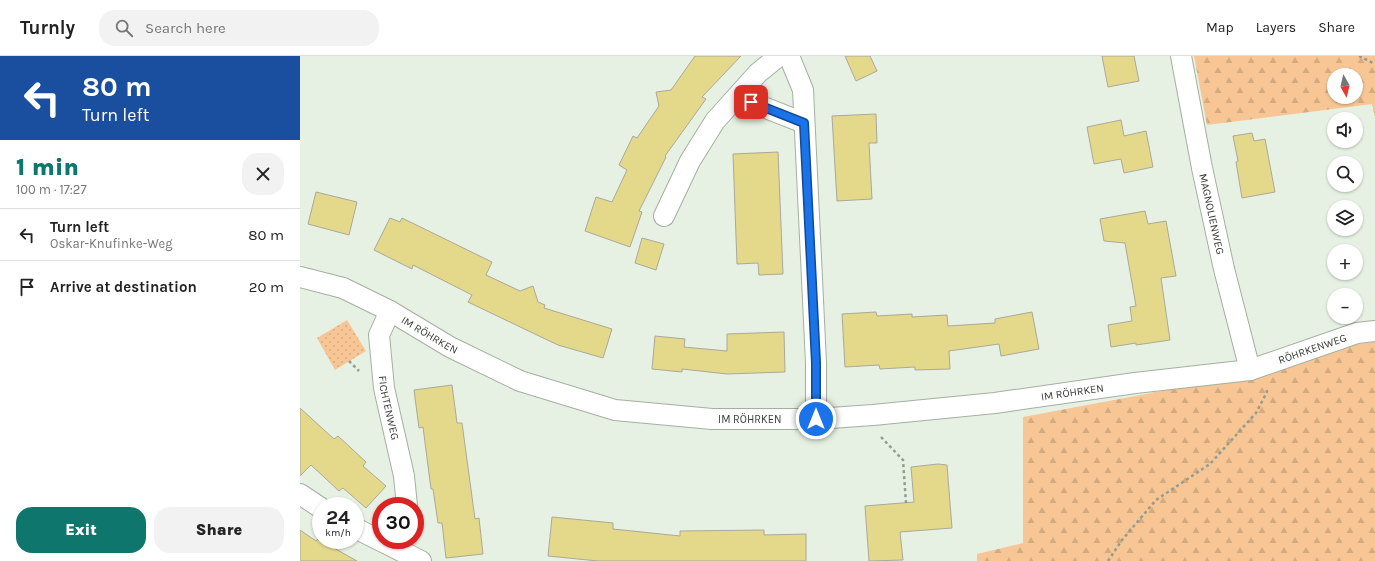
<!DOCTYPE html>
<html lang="en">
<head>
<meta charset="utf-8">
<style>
	:root { --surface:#fff; --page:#f2f2f2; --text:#222; --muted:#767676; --line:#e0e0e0; --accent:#0f766e }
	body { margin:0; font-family:Karla,sans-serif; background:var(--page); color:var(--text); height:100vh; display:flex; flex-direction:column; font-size:15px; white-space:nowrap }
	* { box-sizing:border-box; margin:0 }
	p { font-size:13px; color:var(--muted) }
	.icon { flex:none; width:22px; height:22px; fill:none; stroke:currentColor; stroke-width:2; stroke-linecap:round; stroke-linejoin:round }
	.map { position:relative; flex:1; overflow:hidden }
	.panel { display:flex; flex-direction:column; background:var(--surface); width:300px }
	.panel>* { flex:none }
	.top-card { background:#1a4fa0; color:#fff; overflow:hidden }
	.needle { width:26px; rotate:172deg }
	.fabs { position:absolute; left:1027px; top:12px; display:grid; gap:8px }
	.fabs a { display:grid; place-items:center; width:36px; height:36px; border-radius:50%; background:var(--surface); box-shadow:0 1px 3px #0004; font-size:20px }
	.speed { position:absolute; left:12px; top:441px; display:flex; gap:8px; font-size:20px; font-weight:700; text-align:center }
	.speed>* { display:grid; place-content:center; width:52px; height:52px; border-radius:50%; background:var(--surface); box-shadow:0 1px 3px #0004; line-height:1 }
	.speed small { font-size:10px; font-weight:400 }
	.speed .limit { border:6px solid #d22; background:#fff; color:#111 }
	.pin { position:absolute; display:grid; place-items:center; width:34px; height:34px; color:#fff; margin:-17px; border-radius:8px; box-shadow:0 2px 6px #0006 }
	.me { position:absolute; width:44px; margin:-22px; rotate:0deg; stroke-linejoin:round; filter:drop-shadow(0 0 3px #0008) }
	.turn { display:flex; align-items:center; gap:14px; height:84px; padding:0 16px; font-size:18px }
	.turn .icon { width:52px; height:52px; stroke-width:2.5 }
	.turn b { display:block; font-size:28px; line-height:34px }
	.round { display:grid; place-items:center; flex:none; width:42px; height:42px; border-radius:16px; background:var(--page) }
	.overview { display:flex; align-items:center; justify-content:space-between; height:68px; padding:0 16px }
	h1 { font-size:24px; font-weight:800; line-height:30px; color:var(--accent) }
	.action { display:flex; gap:8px; margin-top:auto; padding:8px 16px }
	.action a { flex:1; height:46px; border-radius:16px; background:var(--accent); color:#fff; font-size:16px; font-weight:800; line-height:46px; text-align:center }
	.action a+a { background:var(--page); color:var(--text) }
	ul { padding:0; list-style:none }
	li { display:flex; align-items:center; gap:12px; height:52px; padding:0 16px; border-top:1px solid var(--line) }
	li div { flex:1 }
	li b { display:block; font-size:15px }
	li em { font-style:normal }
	header { display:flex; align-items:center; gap:24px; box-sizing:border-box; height:56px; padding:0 20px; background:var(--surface); border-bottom:1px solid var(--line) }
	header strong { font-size:19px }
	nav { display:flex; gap:22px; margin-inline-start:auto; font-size:14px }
	.search { width:280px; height:36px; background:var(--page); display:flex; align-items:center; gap:10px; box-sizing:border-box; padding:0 14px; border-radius:16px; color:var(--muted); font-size:15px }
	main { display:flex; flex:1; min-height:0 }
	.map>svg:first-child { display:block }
	.green { fill:url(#green-dots) }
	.forest { fill:url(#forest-firs); fill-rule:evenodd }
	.building { fill:#e4d98b; stroke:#aaa899 }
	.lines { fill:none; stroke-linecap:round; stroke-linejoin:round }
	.minor-casing { stroke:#a5afa1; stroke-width:22 }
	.path { stroke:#949b92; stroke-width:2.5; stroke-dasharray:3 3; stroke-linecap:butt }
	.minor { stroke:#fff; stroke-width:20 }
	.route-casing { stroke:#114b97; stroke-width:10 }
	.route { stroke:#1a73e8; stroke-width:7 }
	.labels { text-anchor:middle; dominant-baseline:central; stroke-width:3; stroke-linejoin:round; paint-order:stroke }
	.street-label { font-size:11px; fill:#383c37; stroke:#e7f1e3 }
</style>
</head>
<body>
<header>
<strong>Turnly</strong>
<div class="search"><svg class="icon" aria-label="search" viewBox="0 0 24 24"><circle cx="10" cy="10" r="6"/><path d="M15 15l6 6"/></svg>Search here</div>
<nav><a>Map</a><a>Layers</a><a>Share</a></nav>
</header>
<main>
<section class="panel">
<div class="top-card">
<div class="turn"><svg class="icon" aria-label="left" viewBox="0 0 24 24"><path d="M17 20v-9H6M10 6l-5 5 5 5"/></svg><div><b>80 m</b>Turn left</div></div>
</div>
<div class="overview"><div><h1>1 min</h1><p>100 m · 17:27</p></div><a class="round"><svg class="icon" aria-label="close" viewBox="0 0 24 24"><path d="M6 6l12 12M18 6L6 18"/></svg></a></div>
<ul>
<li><svg class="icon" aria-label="left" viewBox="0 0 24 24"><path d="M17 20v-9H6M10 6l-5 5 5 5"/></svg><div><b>Turn left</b><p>Oskar-Knufinke-Weg</p></div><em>80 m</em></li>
<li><svg class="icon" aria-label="arrive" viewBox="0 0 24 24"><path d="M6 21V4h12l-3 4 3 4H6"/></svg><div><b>Arrive at destination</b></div><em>20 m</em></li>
</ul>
<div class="action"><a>Exit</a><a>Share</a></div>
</section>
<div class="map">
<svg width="1075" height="505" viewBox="0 0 1075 505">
	<defs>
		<pattern id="green-dots" width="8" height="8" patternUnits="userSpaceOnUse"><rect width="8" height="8" fill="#f7c694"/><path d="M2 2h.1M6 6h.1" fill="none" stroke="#d4ab80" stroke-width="1.8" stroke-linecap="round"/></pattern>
		<pattern id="forest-firs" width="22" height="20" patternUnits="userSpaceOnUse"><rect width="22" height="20" fill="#f7c694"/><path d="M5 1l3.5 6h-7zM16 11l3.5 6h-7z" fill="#d4ab80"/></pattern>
	</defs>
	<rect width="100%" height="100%" fill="#e7f1e3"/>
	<path class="green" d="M47,264L66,295L35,314L17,282Z"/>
	<path class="forest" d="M894,0H1075V61L1072,48L907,69ZM1034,19H1056V41H1034Z
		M1075,286V505H677V498L723,487V361L969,315L1056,288Z"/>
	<path class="building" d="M395,0H441L402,41L406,43L365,100L366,101L339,155L342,156L330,191L285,175L296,141L312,146L327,114L319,109L333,80L337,82L359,50L356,36L371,34Z
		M545,0H570L577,15L556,25Z
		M802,0H834L839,25L808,31Z
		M576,58L577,87H569L572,143L537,145L532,60Z
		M821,64L824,80L846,75L853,111L824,117L821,103L794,108L787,71Z
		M952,77L954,85L965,83L975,136L942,142L936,106L938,105L933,80Z
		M478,96L483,218L459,219L458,207L437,208L433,98Z
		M16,136L57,146L49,179L8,168Z
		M845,155L848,168L866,165L876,220L861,222L870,284L836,289V287L811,291L808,269L832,265L830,251L836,250L825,187L804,185L800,163Z
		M90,162L100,166L102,162L192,206L186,219L220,235L233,230L238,246L245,249L244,252L312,273L303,302L258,289L239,280L168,246L172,239L113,209L112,213L74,194Z
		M342,182L364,188L356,214L335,207Z
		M576,256L577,260L612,258V261L647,259L648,270L695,267V263L732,256L739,293L701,300L699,288L649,295L650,313L615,314V311L580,313L579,309L545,311L542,258Z
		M484,276L485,316L427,318L382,313V316L352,313L355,280L385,283L384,291L427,295V278Z
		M152,329L157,367H162L175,463L179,462L183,498L146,502L142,467H138L133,433H131L123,371L119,372L114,334Z
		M0,352L34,383L38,380L66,406L63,410L86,430L66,452L43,432L39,435L11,409L0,420Z
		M638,408L647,409L652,472L600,476L603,504L569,505L565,450L614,446L611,411Z
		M252,461L313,467V473L380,480V475L464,474V479L506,478V505H298L248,500Z
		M0,474L16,485L18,483L57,505H0Z"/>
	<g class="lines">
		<defs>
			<g id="minor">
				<path d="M489,0L503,34L516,307V363"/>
				<path id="s1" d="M881,0L902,112L924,213L950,314"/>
				<path d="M438,41L504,67"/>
				<path d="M364,160L390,105L415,65L458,17L479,0"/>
				<path id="s2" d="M0,221L43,232L90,255L150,291L220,325L315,354L412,363H516L573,359L695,347L835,327L950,314L1057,277L1075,275"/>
				<path id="s3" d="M90,255L79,279L84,332L104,420L107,450"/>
				<path d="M0,438L21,452"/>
				<path d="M55,472L121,505"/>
			</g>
		</defs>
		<use href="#minor" class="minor-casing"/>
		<path class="path" d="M1059,0L1075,8
			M49,305L59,315
			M581,381L603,404L606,447
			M808,505L822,484L856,444L910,408L956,357L967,336L966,332"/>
		<use href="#minor" class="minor"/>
	</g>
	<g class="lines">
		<defs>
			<path id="route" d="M451,46L504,67L516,307V363"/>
		</defs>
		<use href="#route" class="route-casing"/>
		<use href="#route" class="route"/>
	</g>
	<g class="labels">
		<g class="street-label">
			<text stroke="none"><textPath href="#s1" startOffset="161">MAGNOLIENWEG</textPath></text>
			<text stroke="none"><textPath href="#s2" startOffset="143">IM RÖHRKEN</textPath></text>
			<text stroke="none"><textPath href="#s2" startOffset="1048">RÖHRKENWEG</textPath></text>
			<text stroke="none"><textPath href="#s2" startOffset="803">IM RÖHRKEN</textPath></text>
			<text stroke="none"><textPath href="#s3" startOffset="100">FICHTENWEG</textPath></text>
			<text stroke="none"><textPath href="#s2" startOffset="479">IM RÖHRKEN</textPath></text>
		</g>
	</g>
</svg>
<div class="fabs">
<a><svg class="needle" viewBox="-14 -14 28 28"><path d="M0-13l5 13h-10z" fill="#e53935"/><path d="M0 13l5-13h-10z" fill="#767676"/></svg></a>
<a><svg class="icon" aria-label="sound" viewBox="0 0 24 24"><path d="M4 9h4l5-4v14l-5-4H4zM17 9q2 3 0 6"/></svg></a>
<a><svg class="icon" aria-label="search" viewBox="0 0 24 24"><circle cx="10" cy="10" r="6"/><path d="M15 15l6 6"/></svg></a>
<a><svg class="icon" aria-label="layers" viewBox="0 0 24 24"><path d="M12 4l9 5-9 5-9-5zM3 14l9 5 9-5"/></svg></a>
<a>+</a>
<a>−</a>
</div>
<div class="speed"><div>24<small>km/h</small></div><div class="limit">30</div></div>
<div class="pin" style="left:451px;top:46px;background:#d93025"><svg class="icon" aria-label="arrive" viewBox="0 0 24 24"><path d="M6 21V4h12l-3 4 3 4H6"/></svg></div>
<svg class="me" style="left:516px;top:363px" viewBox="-20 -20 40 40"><circle r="17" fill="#1a73e8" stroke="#fff" stroke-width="3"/><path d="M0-11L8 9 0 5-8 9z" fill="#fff"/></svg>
</div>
</main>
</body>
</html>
